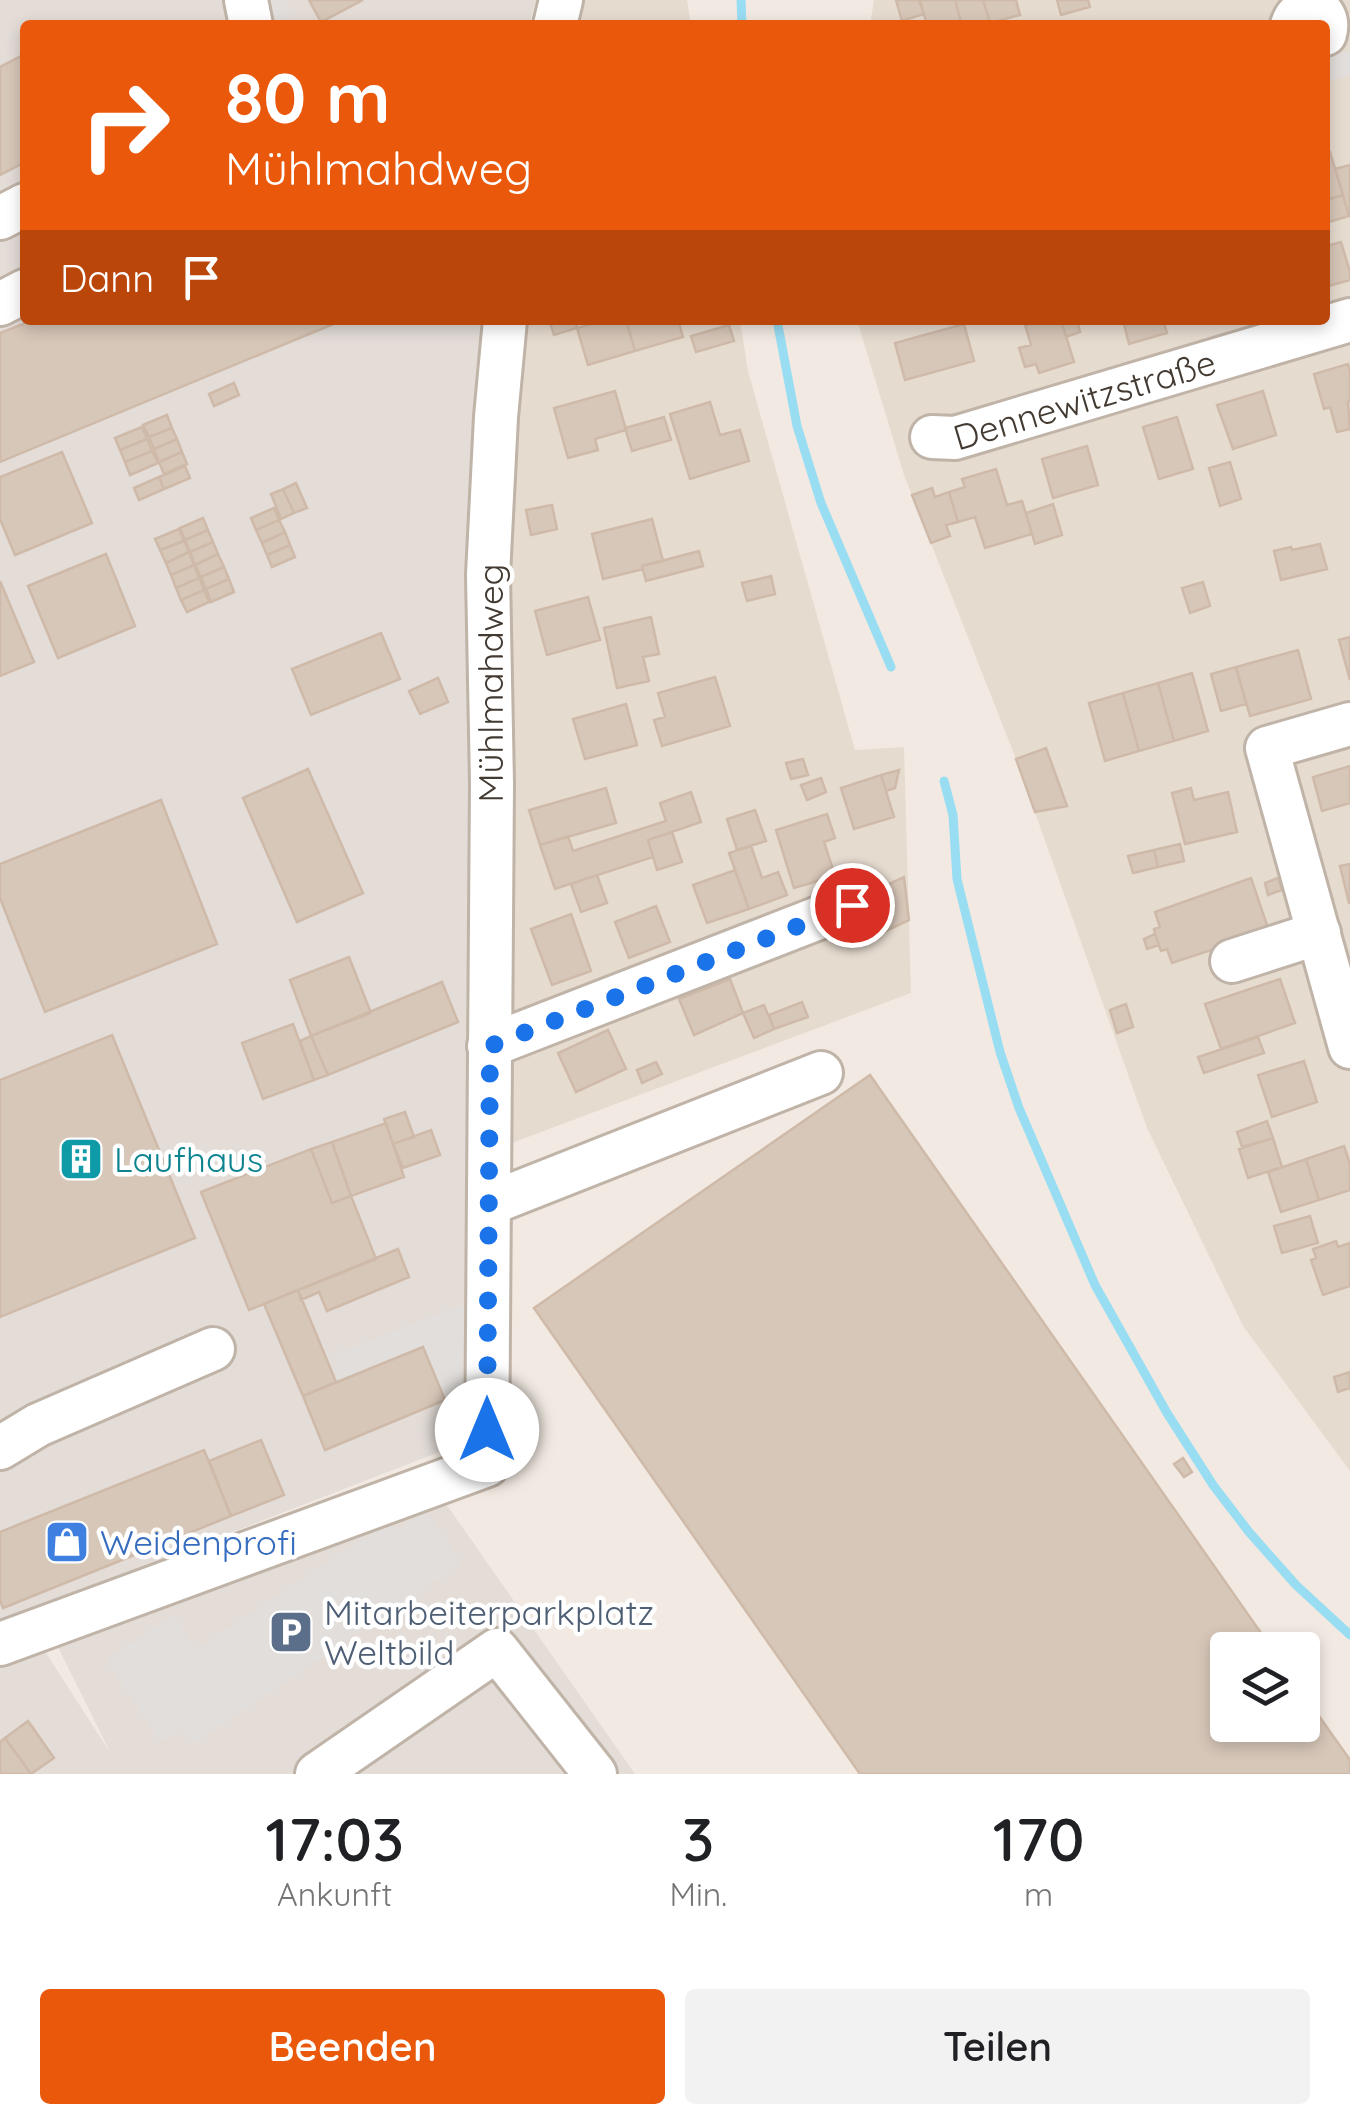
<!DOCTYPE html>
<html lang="de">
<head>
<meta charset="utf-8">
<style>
	:root { --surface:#fff; --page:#f2f2f2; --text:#202124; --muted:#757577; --accent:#ea580c }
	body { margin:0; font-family:Quicksand,sans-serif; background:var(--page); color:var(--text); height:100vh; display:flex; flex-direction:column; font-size:38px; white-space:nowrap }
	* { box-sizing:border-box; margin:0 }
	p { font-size:32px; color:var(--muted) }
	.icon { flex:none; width:55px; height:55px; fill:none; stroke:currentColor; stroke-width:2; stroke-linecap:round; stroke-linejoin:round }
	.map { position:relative; height:1774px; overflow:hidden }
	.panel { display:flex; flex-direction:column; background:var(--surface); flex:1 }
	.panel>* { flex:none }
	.top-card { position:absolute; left:20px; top:20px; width:1310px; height:305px; border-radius:10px; box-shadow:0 5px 15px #0003; background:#ea580c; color:#fff; overflow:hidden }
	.buttons { position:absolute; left:1210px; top:1632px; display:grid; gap:20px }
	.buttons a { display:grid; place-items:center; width:110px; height:110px; border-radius:10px; background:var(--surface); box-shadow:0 5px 15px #0003; font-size:50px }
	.pin { position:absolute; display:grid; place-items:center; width:85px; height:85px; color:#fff; margin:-42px; border:5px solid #fff; border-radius:50%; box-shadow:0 2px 10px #0007 }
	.me { position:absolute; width:110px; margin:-55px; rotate:0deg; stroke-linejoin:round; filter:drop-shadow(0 0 8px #0008) }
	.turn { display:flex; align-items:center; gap:35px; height:210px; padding:0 40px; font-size:45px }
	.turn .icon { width:130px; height:130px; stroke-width:2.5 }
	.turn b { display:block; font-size:70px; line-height:85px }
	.then { display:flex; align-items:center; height:95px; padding:0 40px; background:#0003; gap:20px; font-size:38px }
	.eta { display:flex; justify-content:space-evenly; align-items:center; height:170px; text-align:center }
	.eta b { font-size:60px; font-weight:600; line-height:70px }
	.cta { display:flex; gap:20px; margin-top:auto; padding:20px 40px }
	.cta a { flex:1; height:115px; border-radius:10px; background:var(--accent); color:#fff; font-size:40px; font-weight:600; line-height:115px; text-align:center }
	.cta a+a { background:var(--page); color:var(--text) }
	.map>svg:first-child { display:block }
	.residential { fill:#e6dbcf }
	.industrial { fill:#e3dcd7 }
	.parking { fill:#e2dedb }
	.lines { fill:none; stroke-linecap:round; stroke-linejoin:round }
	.stream { stroke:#99ddf3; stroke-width:9 }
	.building { fill:#d7c7b9; stroke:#cfbaa9; stroke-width:2.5 }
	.minor-casing { stroke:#c0b3a7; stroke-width:48 }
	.minor { stroke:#fff; stroke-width:42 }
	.route { stroke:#1a73e8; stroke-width:18; stroke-dasharray:0 32.4 }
	.labels { text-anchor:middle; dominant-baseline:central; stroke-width:9; stroke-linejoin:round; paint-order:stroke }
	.street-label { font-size:35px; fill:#433a32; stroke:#fff }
	.culture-label { font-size:35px; fill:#0d838f; stroke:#fff; text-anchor:start }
	.shop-label { font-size:35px; fill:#366cbe; stroke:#fff; text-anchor:start }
	.service-label { font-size:35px; fill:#4e5e75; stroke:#fff; text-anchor:start }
</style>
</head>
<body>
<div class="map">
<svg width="1350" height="1774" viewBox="0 0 1350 1774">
	<rect width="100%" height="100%" fill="#f2eae2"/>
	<path class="residential" d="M580,0H687L691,25H574Z
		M874,0H1350V1471L1243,1326L1147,1128L1016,759L904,475L857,320H1325V25H870Z
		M522,320H740L748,371L855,750L904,747L911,993L507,1145L498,548Z"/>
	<path class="industrial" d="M0,0H536L529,25H25V320H489L473,1439L21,1614L111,1754L54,1639L437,1496L449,1508L635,1774H0Z"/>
	<path class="parking" d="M265,0H286L292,25H271Z
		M1350,50V75L1325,83V58Z
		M465,1304L461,1397L445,1400L423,1347L336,1382L335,1354Z
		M427,1511L462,1563L193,1744L182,1728L161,1742L106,1660L173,1615L197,1649L389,1521L397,1531Z"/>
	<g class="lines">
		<path class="stream" d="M741,0L742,25
			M777,320L797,426L821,503L891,667
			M944,781L953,815L957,879L1000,1052L1019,1108L1095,1285L1167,1413L1213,1485L1249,1532L1296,1585L1350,1635"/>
	</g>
	<path class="building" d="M309,0H363L321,22Z
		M896,0H919L924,14L902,21Z
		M920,0H955L962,25H927Z
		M955,0H983L990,23L962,25Z
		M983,0H1016L1020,15L990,23Z
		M1057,0H1088L1090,7L1061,15Z
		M25,54V162L0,175V67Z
		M1330,152L1343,195L1327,200L1325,192V153Z
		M1350,165V216H1349L1335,169Z
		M1343,195L1349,216L1325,223V200Z
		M1325,237L1327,246L1341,242L1350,272V280L1325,287Z
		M33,320H343L0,462V333Z
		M549,320H575L577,328L554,335Z
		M605,320H626L635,351L588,365L577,328Z
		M626,320H678L683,337L635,351Z
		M1036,320H1061L1074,362L1039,373L1036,364L1025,367L1019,348L1031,345L1025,325L1037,322Z
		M1061,320H1077L1080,332L1066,337Z
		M1123,320H1163L1167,333L1129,344Z
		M964,324L974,361L905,380L895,343Z
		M729,325L734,341L696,352L691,336Z
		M1348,364L1350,371V401L1348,402L1350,429L1337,432L1330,407L1324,409L1314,374Z
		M234,383L239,395L214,406L209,394Z
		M615,391L626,430L595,439L598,450L568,458L554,408Z
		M1263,391L1276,435L1233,449L1217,405Z
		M710,402L720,435L740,430L749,461L690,479L670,414Z
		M167,415L172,428L149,437L143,425Z
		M664,417L671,440L632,451L625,428Z
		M1177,417L1193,469L1159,479L1143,427Z
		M142,427L147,439L120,450L115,438Z
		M172,428L177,439L154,449L149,437Z
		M147,439L152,451L125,462L120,450Z
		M177,439L182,452L159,462L154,449Z
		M1087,446L1098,485L1053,498L1042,459Z
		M152,451L158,463L130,475L125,462Z
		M62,452L92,523L15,555L0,519V477Z
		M182,452L187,464L164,474L159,462Z
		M1230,462L1241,499L1220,506L1209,468Z
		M185,466L190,478L164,489L159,477Z
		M996,469L1007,505L1022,501L1032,534L985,548L975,517L958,522L949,492L965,487L962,479Z
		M159,477L164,489L139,500L134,488Z
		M296,483L307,508L294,513L283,489Z
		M932,488L935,497L949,492L958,522L946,525L950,536L931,543L912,495Z
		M283,489L294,513L281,519L271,494Z
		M1053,504L1062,535L1035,544L1026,513Z
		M552,505L557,529L531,535L526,510Z
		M274,508L279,520L256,530L251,518Z
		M203,518L208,530L185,540L180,528Z
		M652,519L663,561L642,566L643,569L603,579L592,534Z
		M279,520L285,532L262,543L256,530Z
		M179,529L184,541L160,550L155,539Z
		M208,530L213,542L190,552L185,540Z
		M285,532L290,545L267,555L262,543Z
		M184,541L189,552L166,563L160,550Z
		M213,542L218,554L195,565L190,552Z
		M1320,544L1327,569L1281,580L1274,551L1291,547L1292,550Z
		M290,545L295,557L272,567L267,555Z
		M699,551L703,566L646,581L642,566Z
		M189,552L194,565L171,575L166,563Z
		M106,554L135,626L58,658L28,586Z
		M218,554L224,567L201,577L195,565Z
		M194,565L199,578L176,588L171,575Z
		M224,567L229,579L206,589L201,577Z
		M771,576L775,594L747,601L742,583Z
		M199,578L204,590L181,600L176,588Z
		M229,579L234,592L211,602L206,589Z
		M0,581L34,662L0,676Z
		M1203,582L1210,606L1190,613L1182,588Z
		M204,590L209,602L187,612L181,600Z
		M588,597L600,640L547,655L535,611Z
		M651,617L659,654L643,657L649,681L617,688L604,628Z
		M381,633L400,679L311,715L292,669Z
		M1350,637V680L1339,640Z
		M1298,650L1311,699L1250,716L1236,667Z
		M1236,667L1246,704L1221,711L1211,674Z
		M1192,673L1208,731L1174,741L1158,683Z
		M715,677L730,726L662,746L654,720L665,717L658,693Z
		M438,678L448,702L420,714L409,691Z
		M1158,683L1174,741L1139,751L1123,693Z
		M1123,693L1139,751L1105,761L1089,703Z
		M626,704L637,745L585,759L573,719Z
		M1046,748L1067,806L1035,812L1016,759Z
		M803,759L808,775L791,779L786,763Z
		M1350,766V803L1322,811L1313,777Z
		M308,769L363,893L297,922L243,798Z
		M899,770L895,788L886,791L881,775Z
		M881,775L894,817L854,829L841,788Z
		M821,778L826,792L807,800L801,785Z
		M606,788L616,823L540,845L529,810Z
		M1191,788L1194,800L1228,792L1237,832L1185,844L1172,793Z
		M691,792L701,822L648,840L653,857L555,889L540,845L568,836L573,851L666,821L660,803Z
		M161,800L217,944L45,1012L0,898V864Z
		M755,810L766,841L737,850L727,819Z
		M827,814L835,838L824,842L835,876L794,888L776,830Z
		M672,832L682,862L657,870L648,840Z
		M1180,844L1184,861L1158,867L1154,850Z
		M751,846L762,878L778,872L787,895L749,909L729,853Z
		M1154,850L1158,867L1133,873L1128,856Z
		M1350,864V903H1349L1340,866Z
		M735,870L749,909L707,923L693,885Z
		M597,875L607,903L581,912L571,884Z
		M904,877L909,920L886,931L869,893Z
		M1251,878L1269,931L1172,963L1167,949L1161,951L1155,934L1154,929L1160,927L1155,912Z
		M1278,878L1282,890L1268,895L1265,883Z
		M656,906L670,942L629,958L615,922Z
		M571,914L591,971L552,985L531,929Z
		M1155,934L1159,945L1147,949L1144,939Z
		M349,957L371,1013L311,1036L290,980Z
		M730,979L743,1013L694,1035L679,999Z
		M1280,979L1295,1023L1221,1049L1205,1004Z
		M442,982L458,1022L328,1075L311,1036Z
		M802,1002L808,1017L774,1029L769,1015Z
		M1126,1004L1133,1027L1117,1033L1110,1010Z
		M764,1005L774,1029L754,1038L743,1013Z
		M293,1024L314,1080L263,1099L242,1043Z
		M608,1030L626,1069L576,1092L558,1053Z
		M112,1035L195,1238L0,1317V1080Z
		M311,1036L328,1075L314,1080L300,1041Z
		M1258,1037L1264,1053L1204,1073L1198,1057Z
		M1304,1061L1317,1102L1272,1117L1258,1075Z
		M656,1062L662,1074L642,1083L637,1070Z
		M870,1075L1273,1650H1228V1725H1302V1692L1350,1760V1774H860L534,1308Z
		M405,1112L414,1137L393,1144L384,1119Z
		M1267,1121L1273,1138L1242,1147L1237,1132Z
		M386,1123L404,1177L351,1196L332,1142Z
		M431,1130L440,1155L403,1168L393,1144Z
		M1273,1138L1282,1167L1248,1178L1239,1149Z
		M332,1142L351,1196L332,1203L311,1149Z
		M1344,1146L1350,1164V1190L1319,1200L1306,1159Z
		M311,1149L332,1203L351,1196L376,1259L249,1310L201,1192Z
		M1306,1159L1319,1200L1281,1212L1268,1172Z
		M1310,1216L1318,1243L1282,1253L1274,1226Z
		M1336,1241L1338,1247L1350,1243V1286L1323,1295L1311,1260L1316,1258L1313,1249Z
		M398,1249L409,1277L327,1311L319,1292L301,1300L298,1290Z
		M298,1290L336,1382L303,1396L264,1304Z
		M423,1347L445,1400L325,1450L303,1396Z
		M1350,1372V1388L1338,1392L1334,1377Z
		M261,1440L284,1495L231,1516L209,1461Z
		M204,1450L231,1516L3,1608L0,1600V1532Z
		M1183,1458L1192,1472L1184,1477L1174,1464Z
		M28,1721L54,1758L31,1774L5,1738Z
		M5,1738L31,1774H0V1742Z"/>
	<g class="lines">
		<defs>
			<g id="minor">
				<path d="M246,0L251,25"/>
				<path d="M555,25L561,0"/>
				<path d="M1292,25C1300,0 1333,5 1325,34"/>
				<path d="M0,218L25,205"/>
				<path d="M0,304L25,291"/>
				<path id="s1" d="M932,437L955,438L1350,320"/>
				<path d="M1350,724L1267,748L1350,1047"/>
				<path d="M1232,961L1319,933"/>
				<path d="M489,1046L852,905"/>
				<path d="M489,1204L821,1073"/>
				<path d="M0,1448L38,1425L213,1349"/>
				<path d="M0,1644L487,1465L492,784L488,575L496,417L505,320"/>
				<path d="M317,1774L497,1650L595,1774"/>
			</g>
		</defs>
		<use href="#minor" class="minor-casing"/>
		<use href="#minor" class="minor"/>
	</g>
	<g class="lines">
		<path class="route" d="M487,1430L490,1046L852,905"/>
	</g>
	<defs>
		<symbol id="building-square" viewBox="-11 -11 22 22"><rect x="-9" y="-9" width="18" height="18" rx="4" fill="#0f9aa8" stroke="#fff"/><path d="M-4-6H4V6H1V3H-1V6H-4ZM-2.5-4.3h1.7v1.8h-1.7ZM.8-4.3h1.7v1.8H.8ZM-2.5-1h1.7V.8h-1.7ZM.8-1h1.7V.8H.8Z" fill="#fff"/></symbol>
		<symbol id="shop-square" viewBox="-11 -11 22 22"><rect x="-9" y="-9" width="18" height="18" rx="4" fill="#3f7fe0" stroke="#fff"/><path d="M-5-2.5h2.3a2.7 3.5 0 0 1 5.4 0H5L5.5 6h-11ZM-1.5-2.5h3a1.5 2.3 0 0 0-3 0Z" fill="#fff"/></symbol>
		<symbol id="parking-square" viewBox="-11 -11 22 22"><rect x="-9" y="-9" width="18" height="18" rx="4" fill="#5c6f8a" stroke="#fff"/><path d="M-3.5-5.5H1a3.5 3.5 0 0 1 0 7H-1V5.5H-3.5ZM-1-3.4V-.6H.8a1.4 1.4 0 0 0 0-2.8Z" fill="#fff"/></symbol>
	</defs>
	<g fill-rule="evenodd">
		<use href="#building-square" x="56" y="1134" width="50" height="50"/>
		<use href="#shop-square" x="42" y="1517" width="50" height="50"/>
		<use href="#parking-square" x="266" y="1607" width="50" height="50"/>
	</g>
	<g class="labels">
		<g class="street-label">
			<text stroke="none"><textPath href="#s1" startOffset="158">Dennewitzstraße</textPath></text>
			<text transform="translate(490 683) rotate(-90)">Mühlmahdweg</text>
		</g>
		<g class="culture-label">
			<text x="114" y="1159">Laufhaus</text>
		</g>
		<g class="shop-label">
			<text x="100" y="1542">Weidenprofi</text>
		</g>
		<g class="service-label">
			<text x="324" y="1612">Mitarbeiterparkplatz<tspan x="324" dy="40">Weltbild</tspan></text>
		</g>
	</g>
</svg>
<div class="buttons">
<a><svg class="icon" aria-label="layers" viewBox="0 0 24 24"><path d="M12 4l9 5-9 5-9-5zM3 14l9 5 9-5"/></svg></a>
</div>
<div class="pin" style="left:852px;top:905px;background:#d93025"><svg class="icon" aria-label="arrive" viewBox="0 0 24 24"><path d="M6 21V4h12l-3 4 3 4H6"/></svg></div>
<svg class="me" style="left:487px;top:1430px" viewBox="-20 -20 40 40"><circle r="19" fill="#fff"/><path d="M0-13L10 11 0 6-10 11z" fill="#1a73e8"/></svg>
<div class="top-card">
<div class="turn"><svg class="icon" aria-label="right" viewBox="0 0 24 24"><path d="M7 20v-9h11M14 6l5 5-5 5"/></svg><div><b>80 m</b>Mühlmahdweg</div></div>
<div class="then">Dann<svg class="icon" aria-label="arrive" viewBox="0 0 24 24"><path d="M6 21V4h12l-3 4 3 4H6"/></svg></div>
</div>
</div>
<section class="panel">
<div class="eta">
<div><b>17:03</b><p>Ankunft</p></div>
<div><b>3</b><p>Min.</p></div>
<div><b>170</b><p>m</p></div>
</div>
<div class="cta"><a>Beenden</a><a>Teilen</a></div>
</section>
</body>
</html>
